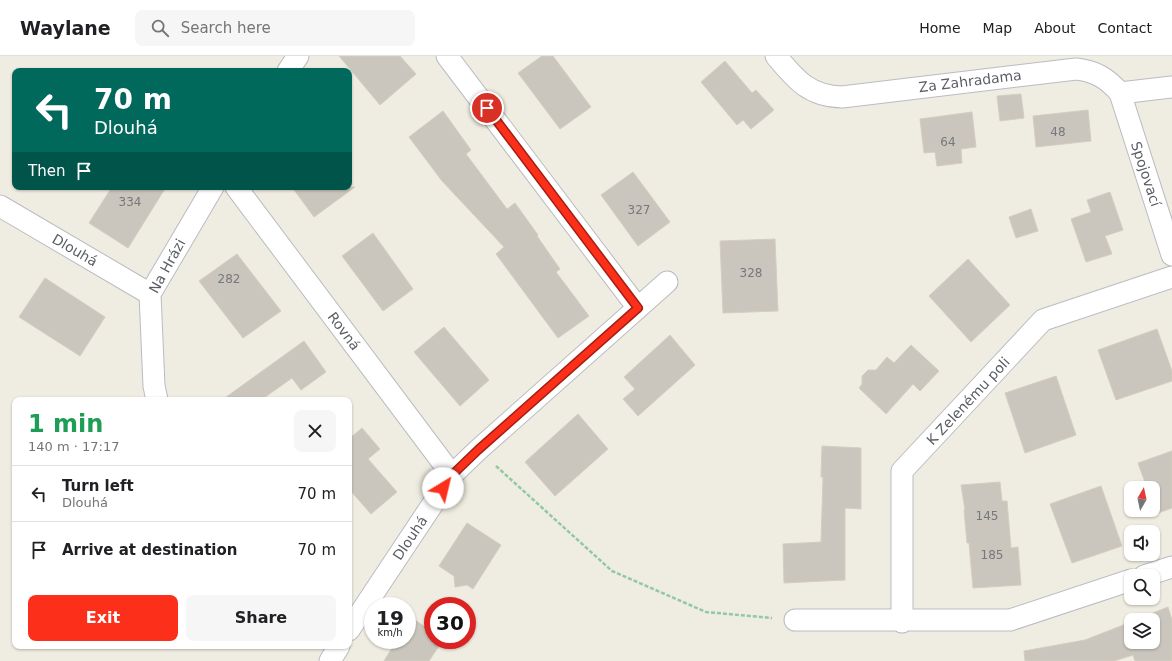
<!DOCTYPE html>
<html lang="en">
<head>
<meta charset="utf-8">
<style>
	:root { --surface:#fff; --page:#f6f6f6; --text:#202124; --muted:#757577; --line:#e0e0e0; --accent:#fc301a }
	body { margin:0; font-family:"DejaVu Sans",sans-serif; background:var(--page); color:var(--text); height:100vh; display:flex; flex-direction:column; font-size:15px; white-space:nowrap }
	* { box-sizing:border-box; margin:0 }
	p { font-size:13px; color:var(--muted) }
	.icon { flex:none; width:22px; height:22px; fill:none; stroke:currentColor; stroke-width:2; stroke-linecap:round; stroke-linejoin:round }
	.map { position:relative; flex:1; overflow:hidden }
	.side { position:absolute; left:12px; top:341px; width:340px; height:252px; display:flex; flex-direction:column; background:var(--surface); border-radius:8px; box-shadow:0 1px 3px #0004 }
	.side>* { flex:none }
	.hud { position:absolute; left:12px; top:12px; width:340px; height:122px; border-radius:8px; box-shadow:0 1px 3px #0004; background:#00695c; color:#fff; overflow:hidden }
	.needle { width:26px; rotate:9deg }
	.buttons { position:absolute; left:1124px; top:425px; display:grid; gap:8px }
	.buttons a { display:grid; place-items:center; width:36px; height:36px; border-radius:8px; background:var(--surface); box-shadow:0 1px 3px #0004; font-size:20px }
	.speed { position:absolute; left:364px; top:541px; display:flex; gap:8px; font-size:20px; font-weight:700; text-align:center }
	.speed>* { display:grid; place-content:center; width:52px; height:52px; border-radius:50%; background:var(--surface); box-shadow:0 1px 3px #0004; line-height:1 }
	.speed small { font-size:10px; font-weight:400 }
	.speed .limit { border:6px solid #d22; background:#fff; color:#111 }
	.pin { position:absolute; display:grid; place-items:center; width:34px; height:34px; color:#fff; margin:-17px; border:2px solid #fff; border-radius:50%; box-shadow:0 1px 4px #0007 }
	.me { position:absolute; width:44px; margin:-22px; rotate:36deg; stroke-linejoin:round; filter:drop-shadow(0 0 3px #0008) }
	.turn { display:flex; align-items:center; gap:14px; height:84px; padding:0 16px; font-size:18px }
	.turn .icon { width:52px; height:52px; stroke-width:2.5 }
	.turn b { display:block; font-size:28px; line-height:34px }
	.then { display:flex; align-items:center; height:38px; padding:0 16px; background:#0003; gap:8px; font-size:15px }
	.round { display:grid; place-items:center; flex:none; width:42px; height:42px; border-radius:8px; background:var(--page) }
	.headline { display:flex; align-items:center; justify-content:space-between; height:68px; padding:0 16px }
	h1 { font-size:24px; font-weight:700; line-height:30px; color:#1e9e55 }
	.cta { display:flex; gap:8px; margin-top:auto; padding:8px 16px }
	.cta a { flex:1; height:46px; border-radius:8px; background:var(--accent); color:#fff; font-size:16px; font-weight:700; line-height:46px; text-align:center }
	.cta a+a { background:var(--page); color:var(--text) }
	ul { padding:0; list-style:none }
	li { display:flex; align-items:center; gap:12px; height:56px; padding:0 16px; border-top:1px solid var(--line) }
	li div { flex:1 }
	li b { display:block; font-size:15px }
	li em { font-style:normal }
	header { display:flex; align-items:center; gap:24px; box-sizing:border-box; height:56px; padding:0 20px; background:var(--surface); border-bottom:1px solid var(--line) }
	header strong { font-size:19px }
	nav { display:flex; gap:22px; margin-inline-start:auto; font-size:14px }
	.search { width:280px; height:36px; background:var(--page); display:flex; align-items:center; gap:10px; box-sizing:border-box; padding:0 14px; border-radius:8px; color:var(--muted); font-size:15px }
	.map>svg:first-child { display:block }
	.building { fill:#cac6be; stroke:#d4cebf }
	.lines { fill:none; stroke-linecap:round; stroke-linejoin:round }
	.minor-casing { stroke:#b9bcc2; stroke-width:23 }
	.path { stroke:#91c9a2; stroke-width:2.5; stroke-dasharray:4 2; stroke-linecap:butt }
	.minor { stroke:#fff; stroke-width:21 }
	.route-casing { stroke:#a41f11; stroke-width:10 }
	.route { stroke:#fc301a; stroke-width:7 }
	.labels { text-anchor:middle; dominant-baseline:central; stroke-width:3; stroke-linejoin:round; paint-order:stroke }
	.number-label { font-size:12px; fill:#76787a }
	.street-label { font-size:14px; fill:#5a5e64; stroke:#fff }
</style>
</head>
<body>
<header>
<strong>Waylane</strong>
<div class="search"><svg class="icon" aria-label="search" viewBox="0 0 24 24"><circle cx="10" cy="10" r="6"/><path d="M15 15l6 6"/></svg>Search here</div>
<nav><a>Home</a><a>Map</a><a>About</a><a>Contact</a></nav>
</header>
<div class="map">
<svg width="1172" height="605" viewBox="0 0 1172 605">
	<rect width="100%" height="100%" fill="#efece1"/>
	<path class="building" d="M339,0H400L416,18L380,49Z
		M542,0H553L591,51L560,73L518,17Z
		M725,5L752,37L756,34L774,54L751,73L743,64L737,69L701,26Z
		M1021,38L1024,62L1000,65L997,40Z
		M1088,54L1091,85L1036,91L1033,60Z
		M443,55L471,94L466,98L507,153L515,147L538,179L537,180L560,213L556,216L589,260L558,282L496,198L504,191L442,125L409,81Z
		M972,56L976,91L961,93L962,107L937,110L935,96L924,97L920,63Z
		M633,116L670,166L638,190L601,139Z
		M112,131H166L128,192L89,167Z
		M292,131H355L314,161Z
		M1110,136L1123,174L1105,180L1112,198L1086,206L1071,163L1091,156L1087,144Z
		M1031,153L1038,175L1016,182L1009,161Z
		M373,177L413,233L383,255L342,200Z
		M775,183L778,255L723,257L720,185Z
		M237,198L281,255L243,282L199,225Z
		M968,203L1010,249L971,286L929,240Z
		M45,222L105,261L80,300L19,261Z
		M444,271L489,324L460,350L414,296Z
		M1157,273L1172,315V325L1116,344L1098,294Z
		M670,279L695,309L638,360L623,343L635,333L624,321Z
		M304,285L326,316L301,334L292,322L261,344H222Z
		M911,289L939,315L920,335L913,328L886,358L859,332L862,328V320L868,314H876L887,301L894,307Z
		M1056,320L1076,379L1025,397L1005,337Z
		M578,358L608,393L555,440L525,406Z
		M362,372L380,393L368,403L397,436L371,458L349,433V381L350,382Z
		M822,390L861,392V453L845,452V524L784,527L783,488L821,486L823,421H821Z
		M1172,395V452L1153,459V432H1147L1138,407Z
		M1000,426L1002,445H1007L1011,492L1018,491L1021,529L973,532L969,487H967L964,454H965L961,429Z
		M1101,430L1122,490L1072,507L1050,448Z
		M467,467L501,489L473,533L467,529L455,531L454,520L439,510Z
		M1168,551L1172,564V605H1135L1133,599L1114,605H1025L1024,595L1085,584L1131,566V586H1153V564H1135Z
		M412,562L433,576V584H443L429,605H384L397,584H407V569Z"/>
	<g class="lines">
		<defs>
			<path id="minor" d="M447,0L638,252
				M776,0C796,24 809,40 842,41L1076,13C1095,15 1107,22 1120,37L1172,31
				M288,15L298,0
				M1120,37L1172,199
				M236,131L452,419
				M0,150L150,238
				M157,344L154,330L150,238L213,131
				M1144,520L1172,511
				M795,564H1010L1131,524
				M902,566V415L1043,264L1172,221
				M349,574L452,419L478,394L667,226
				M330,605L339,590"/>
		</defs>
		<use href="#minor" class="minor-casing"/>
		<path class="path" d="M496,410L612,515L706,556L772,562"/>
		<use href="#minor" class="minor"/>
	</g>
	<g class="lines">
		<defs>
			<path id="route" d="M443,432L452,419L478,394L638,252L487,52"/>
		</defs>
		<use href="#route" class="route-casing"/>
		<use href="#route" class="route"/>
	</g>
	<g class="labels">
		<g class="number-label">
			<text x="1058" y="76">48</text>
			<text x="948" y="86">64</text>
			<text x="130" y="146">334</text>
			<text x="639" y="154">327</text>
			<text x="751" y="217">328</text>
			<text x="229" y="223">282</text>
			<text x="987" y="460">145</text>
			<text x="992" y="499">185</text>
		</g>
		<g class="street-label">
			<text transform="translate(970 25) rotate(-7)">Za Zahradama</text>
			<text transform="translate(1146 118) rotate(72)">Spojovací</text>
			<text transform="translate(75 194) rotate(30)">Dlouhá</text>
			<text transform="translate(167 210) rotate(-61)">Na Hrázi</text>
			<text transform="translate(344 275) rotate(53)">Rovná</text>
			<text transform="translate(968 345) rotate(-47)">K Zelenému poli</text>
			<text transform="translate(410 482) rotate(-56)">Dlouhá</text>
		</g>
	</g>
</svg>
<div class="buttons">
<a><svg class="needle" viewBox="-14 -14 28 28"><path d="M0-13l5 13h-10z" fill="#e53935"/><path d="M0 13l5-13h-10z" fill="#757577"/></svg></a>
<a><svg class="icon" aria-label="sound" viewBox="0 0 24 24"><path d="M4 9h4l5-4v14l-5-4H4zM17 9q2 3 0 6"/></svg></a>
<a><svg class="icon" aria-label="search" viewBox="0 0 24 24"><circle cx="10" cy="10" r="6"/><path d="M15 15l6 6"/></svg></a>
<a><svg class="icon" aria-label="layers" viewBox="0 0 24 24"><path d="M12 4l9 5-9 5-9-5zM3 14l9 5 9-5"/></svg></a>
</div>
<div class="speed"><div>19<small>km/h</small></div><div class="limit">30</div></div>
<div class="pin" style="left:487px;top:52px;background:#d93025"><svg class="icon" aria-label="arrive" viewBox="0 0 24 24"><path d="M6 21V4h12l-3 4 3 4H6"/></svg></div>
<svg class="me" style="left:443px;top:432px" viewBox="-20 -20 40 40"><circle r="19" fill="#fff"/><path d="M0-13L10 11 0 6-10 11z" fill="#fc301a"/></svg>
<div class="hud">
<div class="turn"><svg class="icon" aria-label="left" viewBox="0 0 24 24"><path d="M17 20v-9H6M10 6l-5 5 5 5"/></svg><div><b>70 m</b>Dlouhá</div></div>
<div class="then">Then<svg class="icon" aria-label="arrive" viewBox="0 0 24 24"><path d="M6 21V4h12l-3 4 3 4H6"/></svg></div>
</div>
<section class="side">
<div class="headline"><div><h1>1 min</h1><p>140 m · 17:17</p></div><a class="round"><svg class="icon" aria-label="close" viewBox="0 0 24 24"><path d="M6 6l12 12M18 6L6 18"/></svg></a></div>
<ul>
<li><svg class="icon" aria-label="left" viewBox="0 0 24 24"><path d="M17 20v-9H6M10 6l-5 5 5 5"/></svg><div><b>Turn left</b><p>Dlouhá</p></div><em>70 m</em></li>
<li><svg class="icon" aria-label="arrive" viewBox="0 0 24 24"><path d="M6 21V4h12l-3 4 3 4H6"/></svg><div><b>Arrive at destination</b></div><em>70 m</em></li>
</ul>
<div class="cta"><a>Exit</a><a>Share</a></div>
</section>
</div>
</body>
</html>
